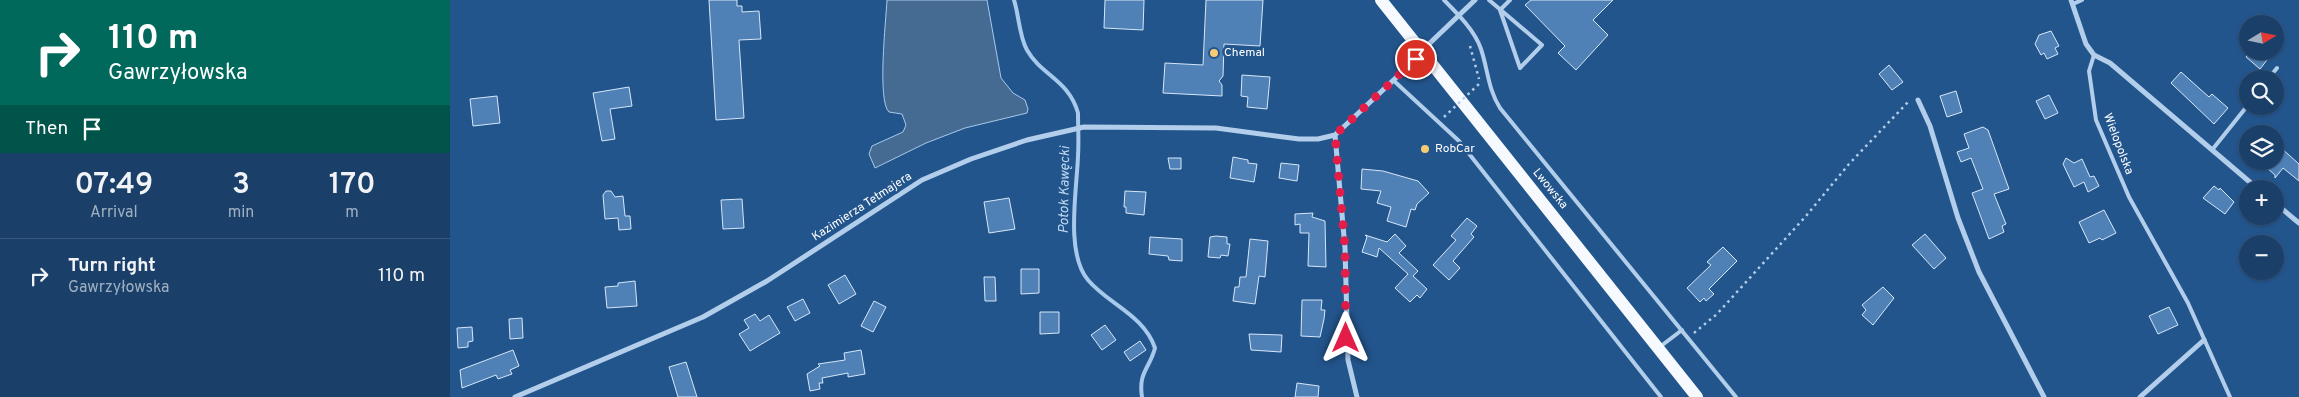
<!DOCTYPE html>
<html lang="en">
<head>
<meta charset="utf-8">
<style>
	:root { --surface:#1a406a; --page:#274b72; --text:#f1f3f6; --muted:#9fafc1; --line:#38597e }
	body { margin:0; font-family:Overpass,sans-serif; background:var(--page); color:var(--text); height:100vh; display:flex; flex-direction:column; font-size:19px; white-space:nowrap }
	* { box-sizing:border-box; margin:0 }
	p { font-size:16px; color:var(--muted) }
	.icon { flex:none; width:28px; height:28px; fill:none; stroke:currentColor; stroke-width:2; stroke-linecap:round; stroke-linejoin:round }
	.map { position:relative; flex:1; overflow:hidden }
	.panel { display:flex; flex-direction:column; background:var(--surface); width:450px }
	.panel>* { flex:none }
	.hud { background:#00695c; color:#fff; overflow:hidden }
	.needle { width:32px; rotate:80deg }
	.controls { position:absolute; left:1789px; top:15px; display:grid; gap:10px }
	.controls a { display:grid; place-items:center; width:45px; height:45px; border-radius:50%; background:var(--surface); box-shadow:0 1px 4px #0004,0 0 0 1px var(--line); font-size:25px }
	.pin { position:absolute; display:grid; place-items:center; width:42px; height:42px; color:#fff; margin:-21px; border:2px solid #fff; border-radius:50%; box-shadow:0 1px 5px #0007 }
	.me { position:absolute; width:55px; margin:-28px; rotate:0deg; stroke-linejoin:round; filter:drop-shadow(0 0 4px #0008) }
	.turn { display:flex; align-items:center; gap:18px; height:105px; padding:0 25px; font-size:22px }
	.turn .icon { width:65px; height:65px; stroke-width:2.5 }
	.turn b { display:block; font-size:35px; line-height:42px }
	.then { display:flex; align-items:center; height:48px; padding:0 25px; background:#0003; gap:10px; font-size:19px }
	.eta { display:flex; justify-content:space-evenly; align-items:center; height:85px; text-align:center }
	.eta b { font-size:30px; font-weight:600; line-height:35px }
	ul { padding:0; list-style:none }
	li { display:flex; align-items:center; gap:15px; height:75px; padding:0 25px; border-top:1px solid var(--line) }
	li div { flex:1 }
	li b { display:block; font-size:19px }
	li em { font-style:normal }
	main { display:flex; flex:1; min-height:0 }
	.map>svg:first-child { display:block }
	.water { fill:#466b92; stroke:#a6c9ec }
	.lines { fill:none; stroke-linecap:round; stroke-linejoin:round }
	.stream { stroke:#a6c9ec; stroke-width:4 }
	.building { fill:#5081b6; stroke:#d6e7f8 }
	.path { stroke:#b2ceeb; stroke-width:2.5; stroke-dasharray:2.5 4; stroke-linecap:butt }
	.service { stroke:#b2ceeb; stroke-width:4 }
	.minor { stroke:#b2ceeb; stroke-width:5 }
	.primary { stroke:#f6fafe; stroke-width:12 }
	.path-bridge { stroke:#b2ceeb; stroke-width:2.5; stroke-dasharray:2.5 4; stroke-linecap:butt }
	.route { stroke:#e11d48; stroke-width:9; stroke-dasharray:0 16.2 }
	.poi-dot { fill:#f6cb74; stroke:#23558d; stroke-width:2 }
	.labels { text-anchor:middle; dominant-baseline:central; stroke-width:5; stroke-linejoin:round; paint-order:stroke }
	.poi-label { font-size:12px; fill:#fff; stroke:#23558d; text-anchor:start }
	.street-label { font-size:12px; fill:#fff; stroke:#23558d }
	.water-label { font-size:14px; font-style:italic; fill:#bed8f2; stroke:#23558d }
</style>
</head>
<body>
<main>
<section class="panel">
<div class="hud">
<div class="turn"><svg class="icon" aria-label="right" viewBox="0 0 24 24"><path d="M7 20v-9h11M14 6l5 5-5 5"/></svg><div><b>110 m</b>Gawrzyłowska</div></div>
<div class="then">Then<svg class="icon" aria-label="arrive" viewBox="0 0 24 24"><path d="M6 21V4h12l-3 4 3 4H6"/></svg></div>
</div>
<div class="eta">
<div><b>07:49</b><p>Arrival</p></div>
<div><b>3</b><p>min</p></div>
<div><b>170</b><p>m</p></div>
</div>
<ul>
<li><svg class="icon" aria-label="right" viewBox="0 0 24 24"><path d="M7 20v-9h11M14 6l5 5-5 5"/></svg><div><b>Turn right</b><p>Gawrzyłowska</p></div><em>110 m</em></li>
</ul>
</section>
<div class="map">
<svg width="1849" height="397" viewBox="0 0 1849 397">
	<rect width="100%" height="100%" fill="#23558d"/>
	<path class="water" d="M437,0H537L551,78L563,93L575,100L578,109L577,113L515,128L476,143L425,168L419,154L422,146L453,132L456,125L452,114L439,112C427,101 436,20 437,0Z"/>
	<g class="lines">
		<path class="stream" d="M564,0C569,15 569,36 577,50C591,75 619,80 628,113C628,127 629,141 628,156C627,189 615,253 638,280C658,304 694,315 705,348C700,368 688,372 692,397"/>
	</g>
	<path class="building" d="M259,0H287V6H292V12L309,11L311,39L289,40L294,118L266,120Z
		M655,0H694L693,30L654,28Z
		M756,0H813L810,46L774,44L773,76L769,81L772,85V96L713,93L715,63L753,65Z
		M1081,0H1163L1143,20L1158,35L1126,70L1108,53L1115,46L1075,5Z
		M1601,31L1609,46L1605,48L1608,54L1597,59L1594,53L1591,55L1585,44L1589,35Z
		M1801,51H1824L1810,69L1796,57Z
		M1439,65L1453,82L1442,90L1429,74Z
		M1731,72L1759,97L1762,94L1778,108L1764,124L1721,83Z
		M792,75L820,77L817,109L797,107L798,97L791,96Z
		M179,87L182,106L160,109L165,139L152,141L143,93Z
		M1506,91L1512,112L1497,117L1490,96Z
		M1599,95L1608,113L1595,119L1586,101Z
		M47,96L50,123L23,126L20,99Z
		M1533,127L1538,130L1559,189L1544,194L1556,224L1552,226L1554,232L1539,239L1522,193L1533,189L1521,158L1511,162L1507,152L1519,148L1514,134Z
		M1830,147L1849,164V181L1833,168L1825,178V175L1809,161H1825V153Z
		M783,157L798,160V163L807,164L804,182L780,178Z
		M718,158H731V169H720Z
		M1616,158L1624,163L1632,159L1640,177L1644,176L1649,186L1638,192L1634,182L1624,187L1613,164Z
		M831,163L849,165L847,181L829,178Z
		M912,169L933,171L968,181L979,193L967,204L965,210L961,209L956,227L937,221L941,207L927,203L931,191L911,189Z
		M1764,186L1769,190L1770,188L1784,202L1775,214L1753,198Z
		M156,191H161L165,197L173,196L175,216H180L181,229L169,230L168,218L155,219L153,195Z
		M675,191L696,192L694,215L676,213V207H674Z
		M559,198L565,229L539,233L534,202Z
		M292,199L294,228L273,229L271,200Z
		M1654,210L1666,233L1652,240L1650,238L1639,243L1629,222Z
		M863,213L862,217L875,221L876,267L858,266L859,233H850V224L845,225V214Z
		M1017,218L1027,226L1021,234L1024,237L1003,261L1010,268L999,280L983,265L1006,240L1001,236Z
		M945,234L956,246L949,253L968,271L963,276L977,289L970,298L967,295L960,302L945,288L958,274L929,248L927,257L912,252L917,237L915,235L937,242Z
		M1475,234L1496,258L1484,269L1462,245Z
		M766,236L777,237V244H780L778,256L771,255L770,258L758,257L760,237Z
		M700,237L732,239V261L719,260L718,256L699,254Z
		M800,239L818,241L815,277L809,276L805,304L783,301L785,287H789L790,277H796Z
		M1273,247L1287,261L1259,289L1264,294L1256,301L1254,298L1250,302L1237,288L1261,265L1257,262Z
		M571,269H589V293L571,294Z
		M395,275L406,294L389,304L378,285Z
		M534,277H545L546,301H535Z
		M185,281L187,306L157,308L155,287L168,286V283Z
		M1433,287L1444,298L1423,325L1412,315L1416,310L1412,305Z
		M353,299L360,313L345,321L337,307Z
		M852,300H872L871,310H875L874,319L870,337L851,336Z
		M424,301L436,307L423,332L411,326Z
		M1719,307L1728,325L1708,334L1699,316Z
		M590,312H609V333L590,334Z
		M305,314L310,321L319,315L330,333L300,351L289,334L299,328L294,320Z
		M72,318L73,338L60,339L59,319Z
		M655,325L666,340L652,350L641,335Z
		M22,327L23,341L18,342V347L8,348L7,328Z
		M799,334L832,335L831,352L801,350Z
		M690,341L696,350L680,361L674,352Z
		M63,350L69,366L60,370L62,374L48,379L46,375L12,388L10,370Z
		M411,350L415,374L398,377V373L372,378L373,383H369L370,389L360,391L357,374L370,366L368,364L395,360L394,353Z
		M236,362L247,397H228L219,367Z
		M847,383L869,386L868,397H845Z"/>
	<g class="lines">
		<path class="path" d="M1020,46L1029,79
			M1244,333L1267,314L1356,216L1399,164L1459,101"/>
		<path class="service" d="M994,0C1008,14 1025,31 1031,49C1038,70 1038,89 1050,108L1286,397
			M1039,0L1092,45L1070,68L1050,10
			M1623,4L1632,0
			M1050,10L1060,0
			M1644,55L1639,71L1646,120L1679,197L1738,303L1780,397
			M1818,79L1827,68
			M943,80L1009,141L1211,397
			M1762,150L1798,105
			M1211,346L1232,330"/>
		<path class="minor" d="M1621,0L1636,44L1644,55L1660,63L1808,189
			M1468,100L1480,126L1508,218L1529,272L1594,397
			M1825,203L1849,223
			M65,397L253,317L317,281L472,180L521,159L577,140L634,127L766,128L849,139H868L885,135
			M907,397L898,360L895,248L885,135L966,59L981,42L1025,0
			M1690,397L1754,340"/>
		<path class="primary" d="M931,0L1247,397"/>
		<path class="path-bridge" d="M994,117L1030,83"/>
	</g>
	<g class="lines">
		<path class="route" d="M896,338L895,248L885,135L966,59"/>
	</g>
	<g class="poi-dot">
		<circle cx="764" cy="53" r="5"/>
		<circle cx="975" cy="149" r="5"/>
	</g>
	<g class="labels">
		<g class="poi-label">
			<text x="774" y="53">Chemal</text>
			<text x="985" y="149">RobCar</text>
		</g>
		<g class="street-label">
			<text transform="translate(1668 144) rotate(69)">Wielopolska</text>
			<text transform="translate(1100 189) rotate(51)">Lwowska</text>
			<text transform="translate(412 207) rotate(-33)">Kazimierza Tetmajera</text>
		</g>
		<g class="water-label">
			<text transform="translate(615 190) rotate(-89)">Potok Kawęcki</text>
		</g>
	</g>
</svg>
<div class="controls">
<a><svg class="needle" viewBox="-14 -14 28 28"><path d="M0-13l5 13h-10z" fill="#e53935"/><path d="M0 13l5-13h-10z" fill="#9fafc1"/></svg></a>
<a><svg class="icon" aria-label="search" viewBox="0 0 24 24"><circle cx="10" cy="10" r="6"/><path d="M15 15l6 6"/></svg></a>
<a><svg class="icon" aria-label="layers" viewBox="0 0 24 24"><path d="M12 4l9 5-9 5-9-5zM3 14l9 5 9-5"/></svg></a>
<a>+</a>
<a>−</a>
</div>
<div class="pin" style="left:966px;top:59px;background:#d93025"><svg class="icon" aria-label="arrive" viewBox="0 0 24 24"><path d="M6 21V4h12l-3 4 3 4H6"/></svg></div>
<svg class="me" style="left:896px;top:338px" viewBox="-20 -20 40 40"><path d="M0-17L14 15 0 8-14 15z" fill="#e11d48" stroke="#fff" stroke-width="4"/></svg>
</div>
</main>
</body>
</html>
